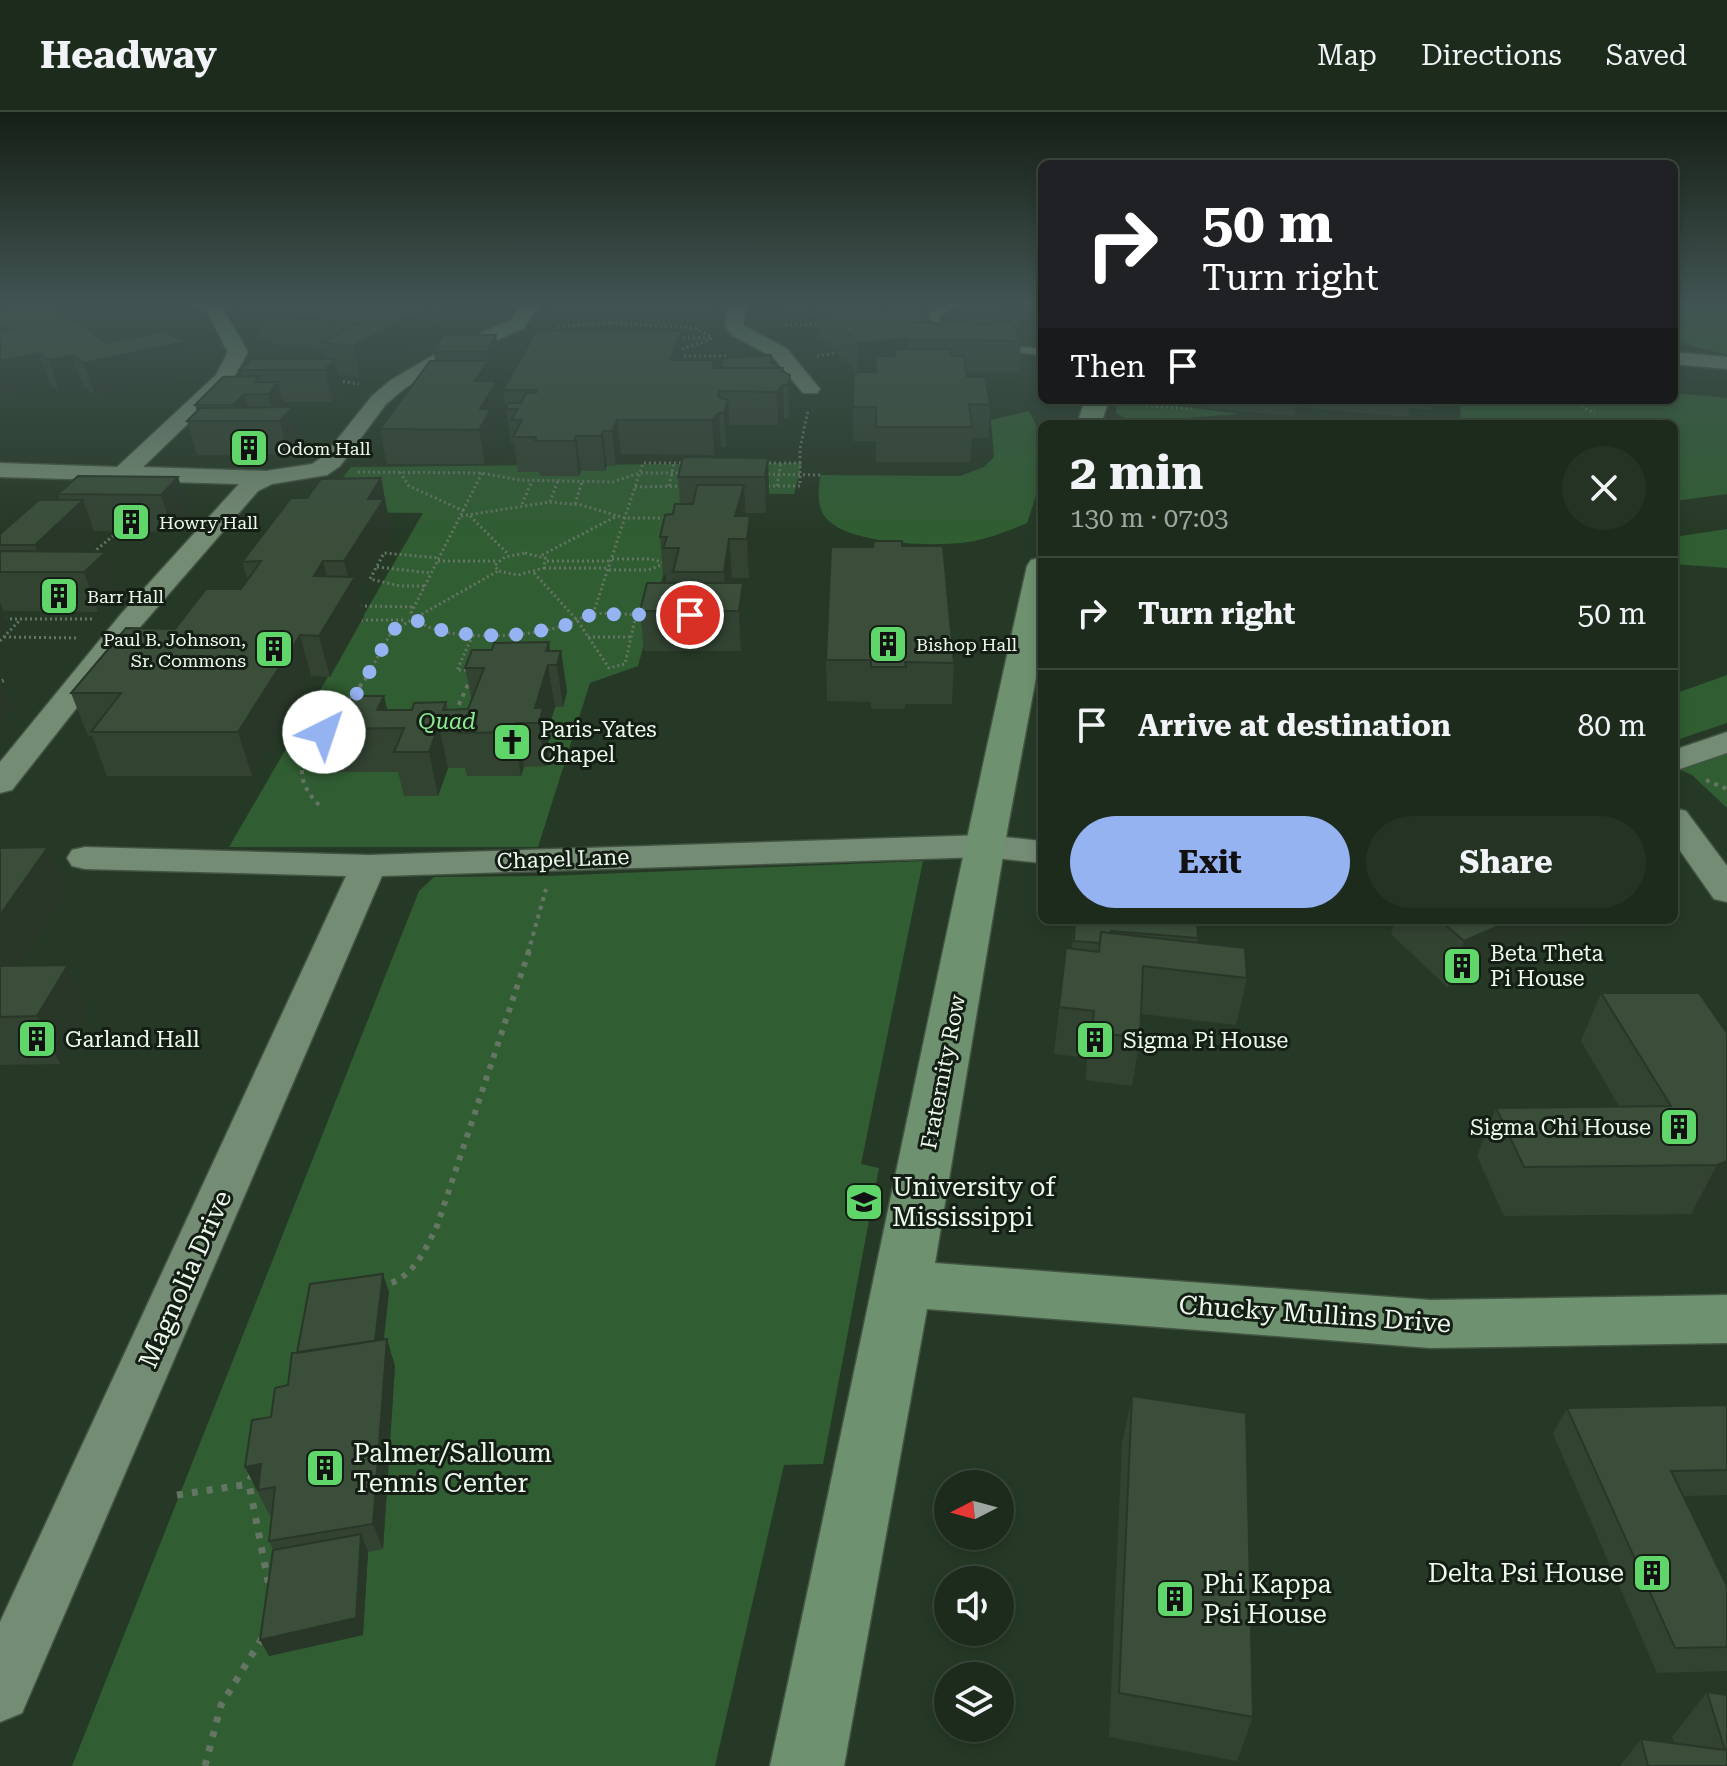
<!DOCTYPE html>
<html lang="en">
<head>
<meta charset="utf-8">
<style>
	:root { --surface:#1c2b1c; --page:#253325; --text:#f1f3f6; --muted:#a0a7a3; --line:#3a473b; --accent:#95b2f1 }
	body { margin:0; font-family:"Roboto Serif",serif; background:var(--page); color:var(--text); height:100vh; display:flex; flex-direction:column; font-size:30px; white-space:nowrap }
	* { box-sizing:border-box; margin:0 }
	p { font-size:26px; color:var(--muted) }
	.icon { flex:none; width:44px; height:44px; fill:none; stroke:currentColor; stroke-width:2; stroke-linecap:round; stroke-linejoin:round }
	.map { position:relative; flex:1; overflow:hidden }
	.side { position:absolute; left:1038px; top:308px; width:640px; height:504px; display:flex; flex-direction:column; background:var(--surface); border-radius:12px; box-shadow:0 4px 12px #0003,0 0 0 2px var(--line) }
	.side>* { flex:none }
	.hud { position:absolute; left:1038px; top:48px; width:640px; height:244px; border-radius:12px; box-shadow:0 4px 12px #0003,0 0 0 2px var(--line); background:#202124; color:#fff; overflow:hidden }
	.needle { width:52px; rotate:264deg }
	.tools { position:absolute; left:934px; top:1358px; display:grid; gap:16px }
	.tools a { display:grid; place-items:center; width:80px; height:80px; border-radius:50%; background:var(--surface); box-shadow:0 4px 12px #0003,0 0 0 2px var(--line); font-size:40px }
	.pin { position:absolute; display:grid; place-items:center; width:68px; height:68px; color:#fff; margin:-34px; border:4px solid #fff; border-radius:50%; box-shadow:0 2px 8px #0007 }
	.me { position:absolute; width:88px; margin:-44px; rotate:41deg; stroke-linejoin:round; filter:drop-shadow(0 0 6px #0008) }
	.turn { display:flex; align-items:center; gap:28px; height:168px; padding:0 32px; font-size:36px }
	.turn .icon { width:104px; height:104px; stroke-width:2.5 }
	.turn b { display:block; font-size:56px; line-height:68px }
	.then { display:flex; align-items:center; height:76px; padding:0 32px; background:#0003; gap:16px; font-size:30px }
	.round { display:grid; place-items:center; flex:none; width:84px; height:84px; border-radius:42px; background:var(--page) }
	.headline { display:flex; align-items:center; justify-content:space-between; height:136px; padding:0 32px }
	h1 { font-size:48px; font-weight:700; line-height:60px }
	.button { display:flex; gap:16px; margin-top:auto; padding:16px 32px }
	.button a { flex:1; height:92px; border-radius:48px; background:var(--accent); color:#111; font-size:32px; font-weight:700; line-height:92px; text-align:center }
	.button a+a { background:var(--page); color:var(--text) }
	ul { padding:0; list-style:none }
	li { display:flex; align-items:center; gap:24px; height:112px; padding:0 32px; border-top:2px solid var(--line) }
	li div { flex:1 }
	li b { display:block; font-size:30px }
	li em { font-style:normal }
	header { display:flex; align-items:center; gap:48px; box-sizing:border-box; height:112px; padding:0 40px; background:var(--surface); border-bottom:2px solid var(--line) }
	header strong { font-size:38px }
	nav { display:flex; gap:44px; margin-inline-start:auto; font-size:28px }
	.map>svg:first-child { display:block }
	.green { fill:#305d32 }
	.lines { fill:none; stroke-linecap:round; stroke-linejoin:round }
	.lane-casing { stroke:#435443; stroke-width:3 }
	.street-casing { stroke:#435443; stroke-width:3 }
	.secondary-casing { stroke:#435443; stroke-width:3 }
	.path-far3 { stroke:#647564; stroke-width:3; stroke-dasharray:2 3; stroke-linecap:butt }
	.path-far2 { stroke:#647564; stroke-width:4; stroke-dasharray:4 5; stroke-linecap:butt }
	.path-far1 { stroke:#647564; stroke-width:6; stroke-dasharray:5 7; stroke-linecap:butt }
	.path { stroke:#647564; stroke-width:7; stroke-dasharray:6 9; stroke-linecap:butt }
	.lane { fill:#748b74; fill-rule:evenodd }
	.street { fill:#748b74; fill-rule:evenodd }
	.secondary { fill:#6e916f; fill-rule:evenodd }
	.wall { fill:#324332 }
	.shaded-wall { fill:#293729 }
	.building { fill:#3a4e3a; stroke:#293729; stroke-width:2 }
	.route { stroke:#95b2f1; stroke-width:14; stroke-dasharray:0 25.2 }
	.labels { text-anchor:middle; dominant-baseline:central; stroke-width:6; stroke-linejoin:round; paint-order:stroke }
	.far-poi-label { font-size:18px; fill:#ecf9ec; stroke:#151e15; text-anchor:start }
	.park-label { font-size:22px; font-style:italic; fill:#8eeb93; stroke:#151e15 }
	.poi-label { font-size:22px; fill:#ecf9ec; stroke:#151e15; text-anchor:start }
	.street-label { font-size:22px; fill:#ecf9ec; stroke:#151e15 }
	.near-poi-label { font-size:26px; fill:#ecf9ec; stroke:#151e15; text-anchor:start }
	.near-street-label { font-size:26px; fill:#ecf9ec; stroke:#151e15 }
</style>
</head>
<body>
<header>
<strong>Headway</strong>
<nav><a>Map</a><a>Directions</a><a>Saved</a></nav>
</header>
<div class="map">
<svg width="1727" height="1654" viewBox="0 0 1727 1654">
	<rect width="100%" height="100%" fill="#263926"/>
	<path class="green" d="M1676,192H1727V243L1674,229Z
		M1674,281L1727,286V382L1674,389V312H1461L1460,289L1674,288Z
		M1117,288H1172L1171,293L1240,302L1184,306L1179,312H1128L1130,309L1116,301Z
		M1029,299C1053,340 1041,369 1027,411C1008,419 988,427 968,430C936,435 847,433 825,405C816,393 819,377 820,363L960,364L984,355L994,345L991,308Z
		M802,351L794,382L686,381L638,554L590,571L538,735H229L423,401L316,400L351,355Z
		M1727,417V456L1674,452V425Z
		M1727,563V611L1674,629V582Z
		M1727,630V696L1692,663L1674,655V649Z
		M923,749L861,1052L879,1056L823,1352L784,1353L715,1654H72L419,779L434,765L548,764Z"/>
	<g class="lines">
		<defs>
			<path id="lane" d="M947,192H958L938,205L939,209L957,224V228H951L929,210L930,202Z
				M993,232L1042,237V243L989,237V233Z"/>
			<path id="street" d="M193,192H220L248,240L231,270L143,355L266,359L312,352L324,344L372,284L391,268L444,237L511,208L522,192H540L524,216L458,245L405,276L386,292L340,354L327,363L272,372L258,379L141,514L12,678L0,681V650L121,502L239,372L0,365V351L117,355L216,263L228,240L207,200Z
				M728,192H746L743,213L787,237L820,277L817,281H803L773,245L733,224L725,214Z
				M1674,240L1727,245V257L1674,252Z
				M1727,620V641L1674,659V638Z
				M1674,696L1686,699L1727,754V790L1714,787L1674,730Z
				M985,723L1042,729V751L985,745L382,764L22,1601L0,1610V1510L346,764L85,757L72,754L67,746L72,738L85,735L369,743Z"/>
			<path id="secondary" d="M1085,288H1109L1101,312H1077Z
				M1042,445V534L1008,714L935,1151L1430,1188L1727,1183V1231L1430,1236L927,1197L844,1654H770C857,1254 937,853 1027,454L1031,448Z"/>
		</defs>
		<use href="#lane" class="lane-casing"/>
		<use href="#street" class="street-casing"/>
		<use href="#secondary" class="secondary-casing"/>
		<path class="path-far3" d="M779,192L824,205
			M243,197L266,192
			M1010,205L1020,216
			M653,208L669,211
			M610,211L695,216L712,226C667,248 578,253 534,228L558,215Z
			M785,213L823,212
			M678,226H712
			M679,244H729
			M817,244L836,241
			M333,268L359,272
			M1573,288L1595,302
			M1126,292L1192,297
			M764,351H802
			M358,360L482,361L519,368L613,370L639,361H685
			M400,360L409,374L464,399
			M482,361L411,501C429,533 529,525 559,515C571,512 582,504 594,502C610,500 628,503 644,503
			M763,362L820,363
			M669,374L674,351
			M763,374H800V337L808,298
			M777,374L781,351
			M635,375L685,374
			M550,390L558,368
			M522,392L532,369
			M575,392L582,370
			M461,404L550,390L581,393L625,406H669
			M470,404L509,443
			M525,441L545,446L544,456L518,463L498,459L495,453L505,445Z
			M542,443L617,404
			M89,444L113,424
			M612,447H651L665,451
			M438,449H497
			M547,449H612
			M377,455L431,461
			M544,456H609
			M609,458H648L666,451
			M534,461L577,508L609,556L625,552L636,503
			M424,474H400L370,467L384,441L439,446
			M360,494L414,495
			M593,502L643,351H686
			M0,507H95
			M356,508H406
			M4,525L79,526
			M588,525H631
			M0,529L21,507
			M471,558H457L472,525
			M365,568L392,519L498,459"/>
		<path class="path-far2" d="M0,570L7,567
			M455,601L471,566
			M338,604L366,566
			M1706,668L1727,677
			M319,693C290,663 302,645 326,617
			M528,841L546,777"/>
		<path class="path-far1" d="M380,1174C412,1169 424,1140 437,1114L529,839"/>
		<path class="path" d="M252,1362L249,1372L269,1474
			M177,1383L249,1372
			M205,1654L221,1593L264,1523"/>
		<use href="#lane" class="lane"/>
		<use href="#street" class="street"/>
		<use href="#secondary" class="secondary"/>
	</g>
	<path class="wall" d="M4,192L108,231L184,230L192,261L95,283L83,275L60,280L50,273L0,284V199L6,198Z
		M263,192H472L474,201L447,216L433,214L435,224L360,265L338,262L342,279L333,290H283L301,329L288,343H197L187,309L197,300L195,293L242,264L240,258L326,247L324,238L263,230L255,200L267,195L264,194Z
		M555,192H712L709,202L657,200L653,208H606L605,201H557Z
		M815,192H870L879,199L931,211H965L961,203V192H1009L1008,209L1005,210L1004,212L1021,229L1019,260H966L967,265L990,293L989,326H972L970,350H876V329H853V295L856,260L819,223L818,193Z
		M884,192H916L901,197Z
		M496,223L501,255L493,269H497L502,302L494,316L496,331L485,352H387L380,317L435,249L433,240Z
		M683,248L715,256L776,251V256H783V259L790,263L791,295L789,306H784L778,313H729L730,322L726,335H721L714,343L621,342L616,354H607L605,359H581L579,364H540L539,360H518L514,331H511L503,278Z
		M1181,288H1433L1431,298L1410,296L1407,305L1296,295L1294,304L1180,294Z
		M768,346L769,381L766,401H745L752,442L749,466H732L731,471L745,510L741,539H644L640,499L666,471V463H663L660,425L680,392L678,365Z
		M178,365L189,402L172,420L94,419L96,425L81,440L119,478L98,500L4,499L9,513L0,522V422L60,388L58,382Z
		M381,366L392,424L358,480L364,504L330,565L311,564L252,664H107L92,624H88L71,581L241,477L248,468L242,450L307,386Z
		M902,434L954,551L952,592H905V597H871V590L827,589L826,548L873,435Z
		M550,539H561L567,580L563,595H555L547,621L550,639L546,654L524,655L521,664H467L465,656H448L438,684H404L398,660H332L321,617L387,598H412L446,590L448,598L468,597L472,589L465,556Z
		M0,736L68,781L19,854L68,853L89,900L60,952L0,953Z
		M1074,808H1197V831L1247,866L1236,913L1141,902L1140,926L1132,974L1086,968L1087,946L1054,942L1066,836L1072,837Z
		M1395,808H1601L1448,876L1391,822Z
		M1601,881L1727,921V1088L1691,1102L1504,1104L1477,1044L1496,996L1619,994L1581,929Z
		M389,1180L384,1228L395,1254L383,1437L368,1440L363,1523L269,1544L260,1528L273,1438L269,1429L272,1404H270L245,1355L288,1273L297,1241Z
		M1132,1284L1253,1605L1237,1649L1109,1625L1122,1332Z
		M1727,1293V1383L1683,1384L1727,1474V1559L1657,1561L1553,1322L1567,1296Z
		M1707,1580L1727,1583V1654H1620L1641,1627L1674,1631L1672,1625Z"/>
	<path class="shaded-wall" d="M443,192H472L474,201L447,216Z
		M652,192H656L657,200L653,208Z
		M901,192H916L901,197Z
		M998,192H1009L1008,209L1005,210L1004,216L997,219Z
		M429,194L435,224L360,265L353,234Z
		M681,219L683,250L671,248Z
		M496,223L501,255L492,271L487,240Z
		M908,226L907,257L858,262V231Z
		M184,230L192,261L95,283L84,251Z
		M39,241L50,273L0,284V249Z
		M72,243L83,275L60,280L49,248Z
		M335,247L342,279L333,290L325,258Z
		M488,249L492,277L497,269L502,302L494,316L496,331L485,352L479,318L475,269Z
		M783,256L784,306L778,313L777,280Z
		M790,263L791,295L789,306L788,273Z
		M278,270L286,302L293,295L301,329L288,343L280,309H275L268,282Z
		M719,279L721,301H719L721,335L714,343L712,308Z
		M244,282L251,309H237L233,293Z
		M728,288L730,322L726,335L724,301Z
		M617,308L621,342L616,354L612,319Z
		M603,319L607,354L605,359L601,324Z
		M576,324L581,359L579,364L575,329Z
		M768,346L769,381L766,401L765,365Z
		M178,365L189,402L172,420L161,383Z
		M381,366L392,424L358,480L364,504L330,565L319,524L350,473L344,449L368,387Z
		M744,373L746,410L735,404Z
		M83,388L96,425L61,460H45L35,433Z
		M750,404L752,442L749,466L747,427Z
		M729,427L732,466L726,499L724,460Z
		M106,440L119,478L98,500L84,460Z
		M323,449L333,488L314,464Z
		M743,471L745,510L741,539L739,499Z
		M0,490L9,513L0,522Z
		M300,523L311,564L252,664L238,620Z
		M549,530L552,553H548L555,595L547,621L550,639L546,654L535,596Z
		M561,539L567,580L563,595L557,553Z
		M0,564L14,598L0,613Z
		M384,584L392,617L377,598Z
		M516,611L524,655L521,664L514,620Z
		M439,613L448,656L438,684L429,640Z
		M48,735L68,781L0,883V803Z
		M1513,808H1601L1448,876L1464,829Z
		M68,853L89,900L60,952L37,904Z
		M1727,1049V1088L1691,1102L1717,1053Z
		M383,1162L389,1180L380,1256L374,1238Z
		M387,1227L395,1254L383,1437L373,1412Z
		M261,1352L258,1378V1380L245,1355Z
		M361,1422L368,1440L363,1523L269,1544L260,1528Z"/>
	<path class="building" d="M4,192H47L108,231L165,219L184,230L84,251L72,243L49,248L39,241L0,249V220L12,217L0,209V199L12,197Z
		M274,192H406L429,194L353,234L322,230L358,212L255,200Z
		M827,192H870L879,199L914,196L931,209L911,211L1013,212L1021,229L908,228V226L858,231L818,193Z
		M537,218L681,219L671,248H714L712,256H783L782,259L790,263L788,273H783L777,280L719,279L718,285L728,288L724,301H719L712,308H617L612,319H603L601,324H576L575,329H535L536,325H513L522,308H511L517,297H505L509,291H521L526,281H536L537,278H503Z
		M444,222L496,223L487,240H433Z
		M894,237H950L951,244H964L967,265H985L990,293L969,292L972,315H876V295H853L854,260H876V244H895Z
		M771,243V251H776L775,256H721L724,246Z
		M251,247H335L325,258H240Z
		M430,249H488L475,269H497L480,297H491L479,318L380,317Z
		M260,264L255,270H278L268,282H244L233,293H195L223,265Z
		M293,295L280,309H187L200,296Z
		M683,345L768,346L765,365H678Z
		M78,364L178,365L161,383L58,382Z
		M381,366L368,387H384L344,449H323L314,464L355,465L319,524L300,523L238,620H91L121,581H71L126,516L175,517L206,477H241L261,449L242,450L291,386H307L321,367Z
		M697,373H744L735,404H750L747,427H729L724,460H673L679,436H663L667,425H660L665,403L673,402L675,392H693Z
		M39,388H83L35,433H0V422Z
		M874,429H902V434H943L954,551L905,550L906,555H871V548H826L831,435H873Z
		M0,439L106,440L84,460H0Z
		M647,471H743L739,499H640Z
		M549,530L546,539H561L557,553H548L535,596H543L539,611H516L514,620L458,621L461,612L439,613L429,640H394L404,616L321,617L329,601H345L354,584H384L377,598H412L414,591L446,590L443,598L468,597L484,556H465L472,538H492L494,531Z
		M48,735L0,803V736Z
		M1075,808H1197L1198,826L1111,819V821L1101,820L1100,831L1074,829Z
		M1440,808H1513L1464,829Z
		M1101,820L1245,836L1247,866L1143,854L1140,926L1092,920L1094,899L1059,895L1066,836L1099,840Z
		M68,853L37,904L0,905V854Z
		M1601,881H1699L1727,921V1049L1717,1053L1524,1055L1496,996L1671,994Z
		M383,1162L375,1229L297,1241L310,1172Z
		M387,1227L373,1412L269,1429L275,1375L258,1378L261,1352L245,1355L252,1308L271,1305L275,1276L288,1273L292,1241Z
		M1132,1284L1246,1301L1253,1605L1119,1581Z
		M1727,1293V1358L1671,1359L1727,1474V1535L1675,1536L1567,1296Z
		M361,1422L356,1506L260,1528L273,1438Z
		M1707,1580L1727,1583V1654H1648L1641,1627L1725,1638Z"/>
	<linearGradient id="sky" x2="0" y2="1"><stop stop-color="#151f15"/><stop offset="0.45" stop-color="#415452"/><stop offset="1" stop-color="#415452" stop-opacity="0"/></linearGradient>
	<rect width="1727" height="423" fill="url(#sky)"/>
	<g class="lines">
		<path class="route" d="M324,620L359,579L392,519L400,513L415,508L449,521L506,524L558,516L593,502L690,503"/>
	</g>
	<defs>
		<symbol id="building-square" viewBox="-11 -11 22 22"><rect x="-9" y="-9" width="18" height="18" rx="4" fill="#60d56a" stroke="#151e15"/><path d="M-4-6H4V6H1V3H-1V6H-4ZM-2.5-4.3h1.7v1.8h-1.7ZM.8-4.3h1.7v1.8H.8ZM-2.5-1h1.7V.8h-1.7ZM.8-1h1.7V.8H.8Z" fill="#111"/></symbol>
		<symbol id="church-square" viewBox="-11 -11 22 22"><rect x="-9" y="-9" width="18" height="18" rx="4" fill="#60d56a" stroke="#151e15"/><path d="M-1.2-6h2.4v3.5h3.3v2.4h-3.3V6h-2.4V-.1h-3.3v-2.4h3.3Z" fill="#111"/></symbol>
		<symbol id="university-square" viewBox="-11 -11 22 22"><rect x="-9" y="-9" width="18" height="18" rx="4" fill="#60d56a" stroke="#151e15"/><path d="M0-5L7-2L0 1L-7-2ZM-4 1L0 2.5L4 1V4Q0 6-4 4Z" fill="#111"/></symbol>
	</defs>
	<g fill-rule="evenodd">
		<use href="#building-square" x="227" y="314" width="44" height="44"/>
		<use href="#building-square" x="109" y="388" width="44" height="44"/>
		<use href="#building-square" x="37" y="462" width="44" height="44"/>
		<use href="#building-square" x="866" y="510" width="44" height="44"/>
		<use href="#building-square" x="252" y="515" width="44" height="44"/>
		<use href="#church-square" x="490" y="608" width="44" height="44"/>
		<use href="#building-square" x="1440" y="832" width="44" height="44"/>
		<use href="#building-square" x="15" y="905" width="44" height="44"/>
		<use href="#building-square" x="1073" y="906" width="44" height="44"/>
		<use href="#building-square" x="1657" y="993" width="44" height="44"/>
		<use href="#university-square" x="842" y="1068" width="44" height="44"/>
		<use href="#building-square" x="303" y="1334" width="44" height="44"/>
		<use href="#building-square" x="1630" y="1439" width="44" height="44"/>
		<use href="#building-square" x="1153" y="1465" width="44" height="44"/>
	</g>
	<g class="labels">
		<g class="far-poi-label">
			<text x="277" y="336">Odom Hall</text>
			<text x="159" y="410">Howry Hall</text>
			<text x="87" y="484">Barr Hall</text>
			<text x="246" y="527" text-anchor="end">Paul B. Johnson,<tspan x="246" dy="21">Sr. Commons</tspan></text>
			<text x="916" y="532">Bishop Hall</text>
		</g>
		<g class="park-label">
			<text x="447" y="609">Quad</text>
		</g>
		<g class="poi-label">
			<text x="540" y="617">Paris-Yates<tspan x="540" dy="25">Chapel</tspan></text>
			<text x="1490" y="841">Beta Theta<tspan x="1490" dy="25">Pi House</tspan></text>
			<text x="65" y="927">Garland Hall</text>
			<text x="1123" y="928">Sigma Pi House</text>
			<text x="1651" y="1015" text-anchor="end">Sigma Chi House</text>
		</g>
		<g class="street-label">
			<text transform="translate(563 747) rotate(-2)">Chapel Lane</text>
			<text transform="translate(943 960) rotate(-79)">Fraternity Row</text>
		</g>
		<g class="near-poi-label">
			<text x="892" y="1075">University of<tspan x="892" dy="30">Mississippi</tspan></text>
			<text x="353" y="1341">Palmer/Salloum<tspan x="353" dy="30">Tennis Center</tspan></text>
			<text x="1624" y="1461" text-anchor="end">Delta Psi House</text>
			<text x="1203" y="1472">Phi Kappa<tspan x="1203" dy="30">Psi House</tspan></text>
		</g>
		<g class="near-street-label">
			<text transform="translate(185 1167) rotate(-66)">Magnolia Drive</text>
			<text transform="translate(1315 1202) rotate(4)">Chucky Mullins Drive</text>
		</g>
	</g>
</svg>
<div class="tools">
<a><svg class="needle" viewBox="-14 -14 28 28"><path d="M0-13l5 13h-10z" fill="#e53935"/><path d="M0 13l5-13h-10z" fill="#a0a7a3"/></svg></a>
<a><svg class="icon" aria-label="sound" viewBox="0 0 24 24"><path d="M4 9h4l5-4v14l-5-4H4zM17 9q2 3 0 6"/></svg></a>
<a><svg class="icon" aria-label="layers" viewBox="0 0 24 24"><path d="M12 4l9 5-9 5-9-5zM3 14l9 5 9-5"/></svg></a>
</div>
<div class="pin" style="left:690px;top:503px;background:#d93025"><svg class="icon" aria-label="arrive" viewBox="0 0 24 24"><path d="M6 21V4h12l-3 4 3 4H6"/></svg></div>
<svg class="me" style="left:324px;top:620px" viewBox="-20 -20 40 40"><circle r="19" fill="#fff"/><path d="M0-13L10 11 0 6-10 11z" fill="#95b2f1"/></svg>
<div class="hud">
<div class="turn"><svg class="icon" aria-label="right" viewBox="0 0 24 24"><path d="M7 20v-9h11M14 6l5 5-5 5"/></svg><div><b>50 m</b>Turn right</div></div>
<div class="then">Then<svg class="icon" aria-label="arrive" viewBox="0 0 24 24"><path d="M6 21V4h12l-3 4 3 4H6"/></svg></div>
</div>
<section class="side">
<div class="headline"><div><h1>2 min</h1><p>130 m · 07:03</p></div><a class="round"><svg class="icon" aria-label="close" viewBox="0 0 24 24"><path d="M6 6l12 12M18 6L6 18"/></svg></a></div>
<ul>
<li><svg class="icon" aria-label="right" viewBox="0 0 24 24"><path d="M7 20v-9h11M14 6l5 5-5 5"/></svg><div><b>Turn right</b></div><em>50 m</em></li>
<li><svg class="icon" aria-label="arrive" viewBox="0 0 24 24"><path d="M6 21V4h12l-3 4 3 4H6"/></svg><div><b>Arrive at destination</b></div><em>80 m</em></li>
</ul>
<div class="button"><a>Exit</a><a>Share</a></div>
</section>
</div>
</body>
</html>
